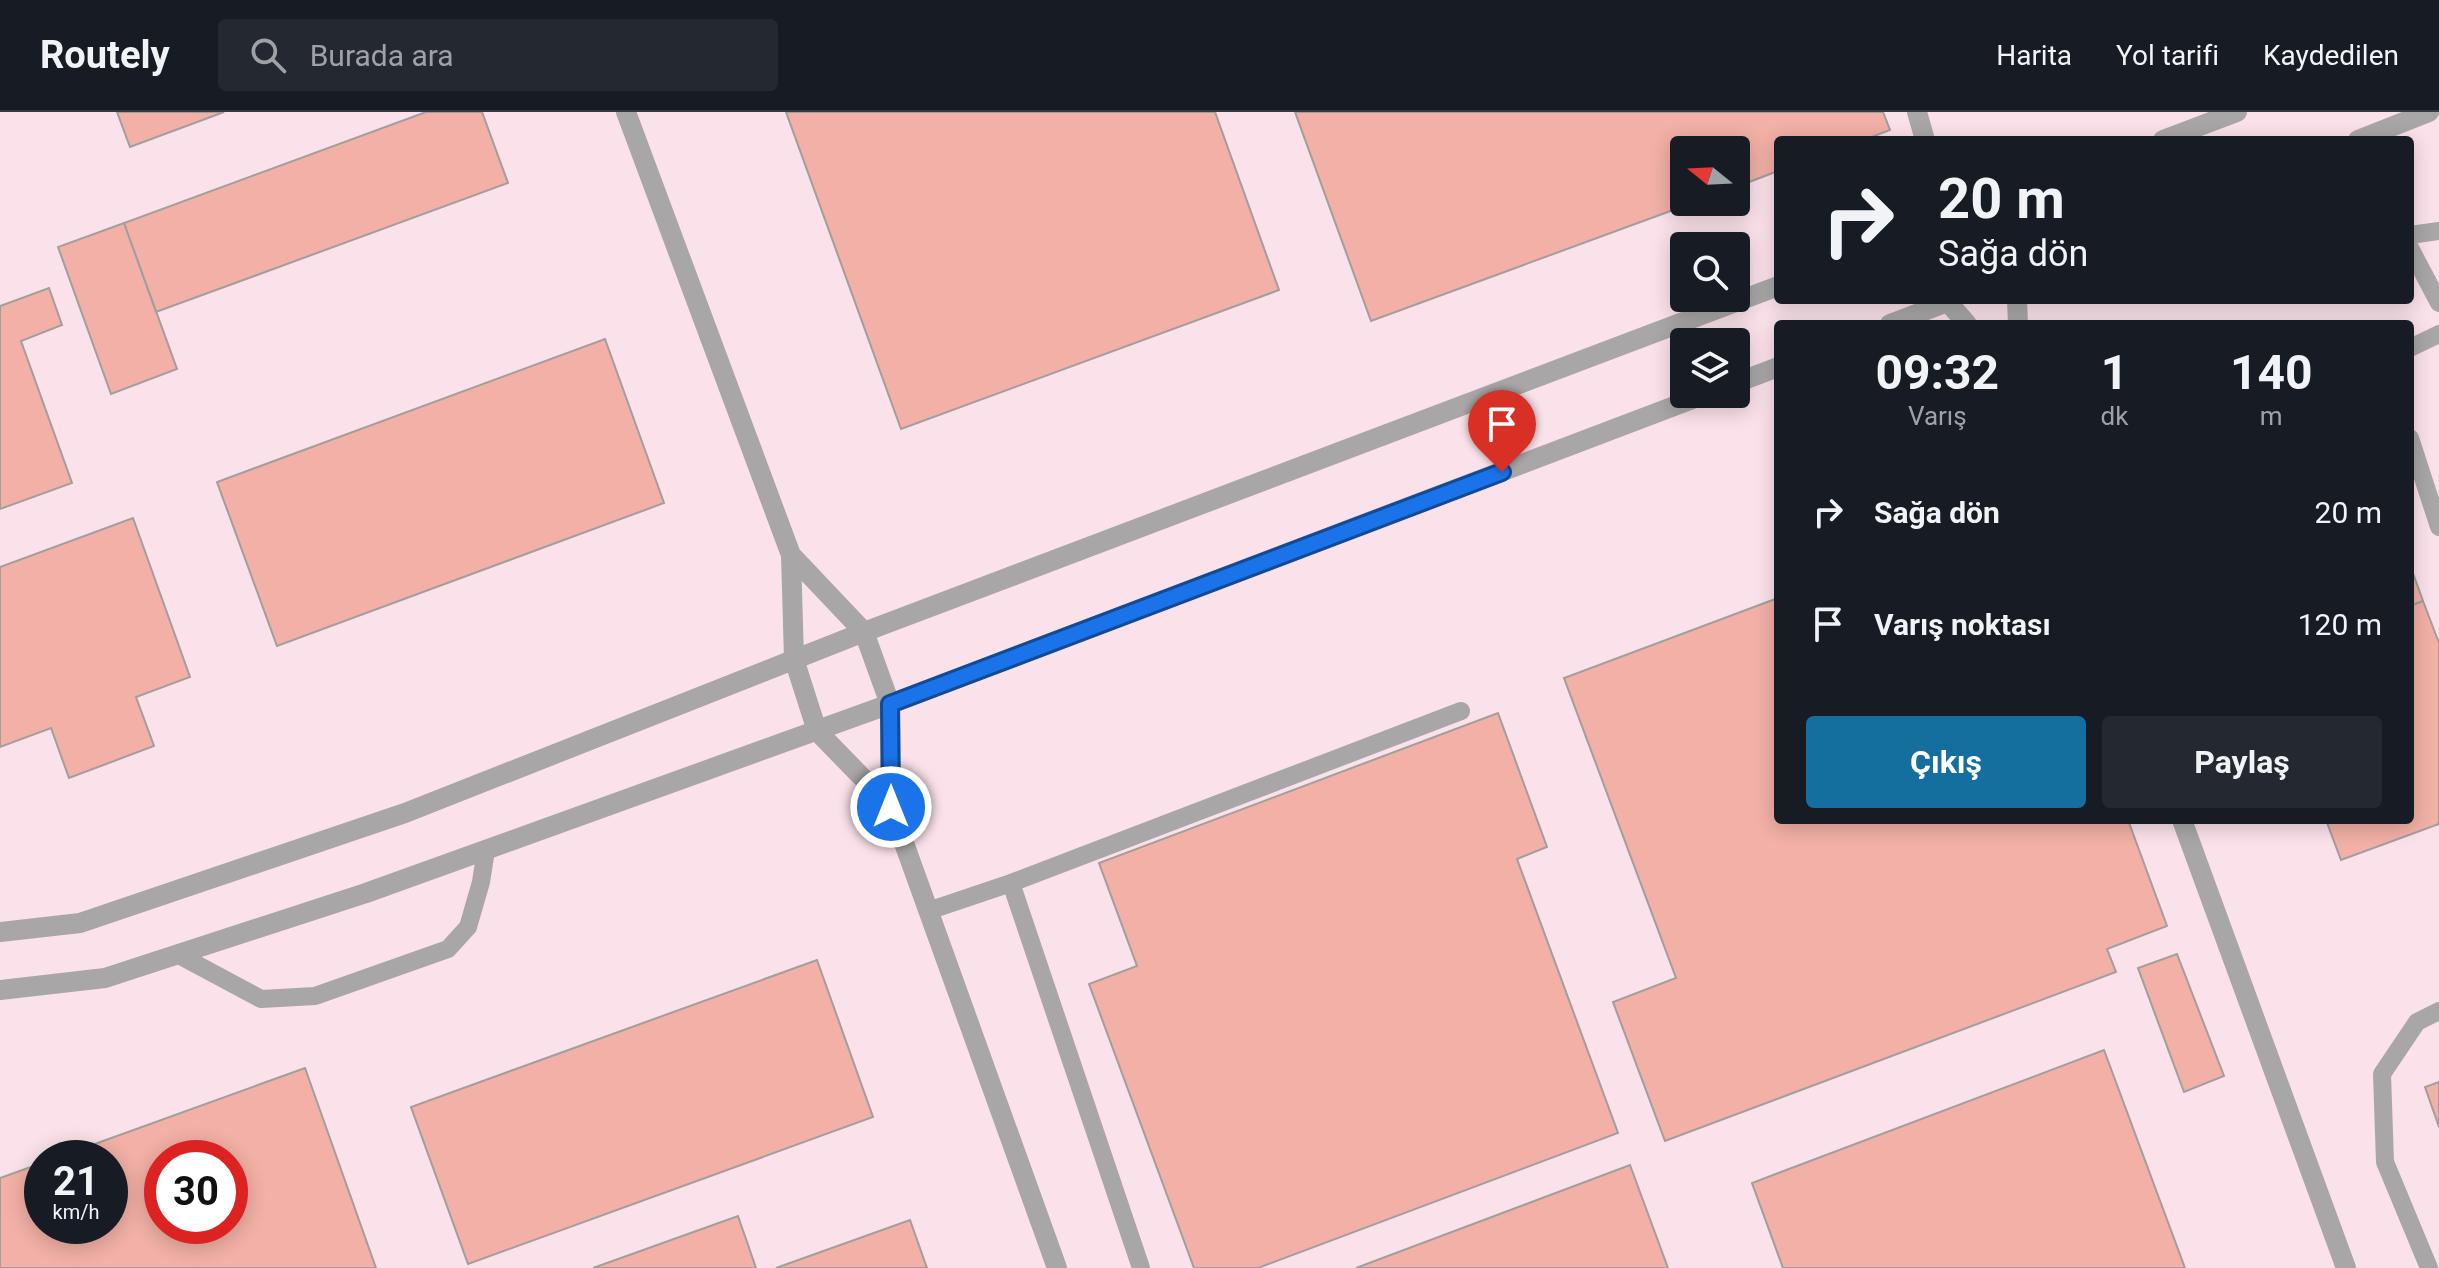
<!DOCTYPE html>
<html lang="tr">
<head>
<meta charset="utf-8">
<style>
	:root { --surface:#171b24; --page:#242831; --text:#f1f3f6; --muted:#9ea1a6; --line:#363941; --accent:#146e9e }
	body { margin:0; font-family:Roboto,sans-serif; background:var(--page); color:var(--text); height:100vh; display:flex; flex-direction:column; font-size:30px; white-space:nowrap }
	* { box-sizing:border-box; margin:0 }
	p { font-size:26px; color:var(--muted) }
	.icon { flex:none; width:44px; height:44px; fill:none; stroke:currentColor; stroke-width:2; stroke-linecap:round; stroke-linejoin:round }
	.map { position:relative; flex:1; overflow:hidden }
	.sheet { position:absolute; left:1774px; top:208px; width:640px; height:504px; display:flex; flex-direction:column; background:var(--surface); border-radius:8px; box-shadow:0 4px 20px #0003 }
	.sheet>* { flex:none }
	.hud { position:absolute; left:1774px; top:24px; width:640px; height:168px; border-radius:8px; box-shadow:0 4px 20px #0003; background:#171b24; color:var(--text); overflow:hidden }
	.needle { width:52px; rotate:288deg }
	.controls { position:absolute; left:1670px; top:24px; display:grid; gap:16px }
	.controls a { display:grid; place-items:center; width:80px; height:80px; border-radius:8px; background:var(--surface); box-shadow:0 4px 20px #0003; font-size:40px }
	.speed { position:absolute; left:24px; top:1028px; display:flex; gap:16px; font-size:40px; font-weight:700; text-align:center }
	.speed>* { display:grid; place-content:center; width:104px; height:104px; border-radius:50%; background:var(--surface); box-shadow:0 4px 20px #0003; line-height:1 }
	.speed small { font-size:20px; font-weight:400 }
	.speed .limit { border:12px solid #d22; background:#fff; color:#111 }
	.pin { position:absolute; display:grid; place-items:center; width:68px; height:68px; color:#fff; margin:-82px -34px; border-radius:50% 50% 50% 0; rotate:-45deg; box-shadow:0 0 8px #0007 }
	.pin .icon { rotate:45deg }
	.me { position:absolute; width:88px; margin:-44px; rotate:0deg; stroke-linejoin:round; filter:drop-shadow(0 0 6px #0008) }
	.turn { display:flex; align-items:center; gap:28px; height:168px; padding:0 32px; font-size:36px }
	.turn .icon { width:104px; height:104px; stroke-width:2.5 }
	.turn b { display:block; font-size:56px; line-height:68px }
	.eta { display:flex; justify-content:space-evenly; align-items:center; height:136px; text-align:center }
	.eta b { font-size:48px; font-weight:700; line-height:56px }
	.primary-button { display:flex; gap:16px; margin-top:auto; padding:16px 32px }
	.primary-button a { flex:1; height:92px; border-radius:8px; background:var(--accent); color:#fff; font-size:32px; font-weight:700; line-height:92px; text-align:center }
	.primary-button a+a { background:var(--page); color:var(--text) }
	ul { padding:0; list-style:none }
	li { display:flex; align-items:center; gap:24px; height:112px; padding:0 32px }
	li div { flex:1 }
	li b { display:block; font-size:30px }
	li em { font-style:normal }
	header { display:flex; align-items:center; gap:48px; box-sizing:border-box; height:112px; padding:0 40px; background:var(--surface); border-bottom:2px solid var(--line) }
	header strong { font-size:38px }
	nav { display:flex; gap:44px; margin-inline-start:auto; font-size:28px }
	.search { width:560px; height:72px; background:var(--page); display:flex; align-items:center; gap:20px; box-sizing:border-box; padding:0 28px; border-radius:8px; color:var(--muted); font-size:30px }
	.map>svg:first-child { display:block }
	.industrial { fill:#fbe1ea; fill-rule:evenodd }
	.building { fill:#f2b0a6; stroke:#a19e9d; stroke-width:2; fill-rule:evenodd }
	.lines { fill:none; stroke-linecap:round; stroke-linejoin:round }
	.lane { stroke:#a8a6a6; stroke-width:18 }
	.street { stroke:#a8a6a6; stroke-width:20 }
	.route-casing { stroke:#114b97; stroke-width:20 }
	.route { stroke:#1a73e8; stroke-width:14 }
</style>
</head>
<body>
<header>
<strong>Routely</strong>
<div class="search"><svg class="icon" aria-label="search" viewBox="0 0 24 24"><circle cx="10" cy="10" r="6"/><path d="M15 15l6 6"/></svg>Burada ara</div>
<nav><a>Harita</a><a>Yol tarifi</a><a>Kaydedilen</a></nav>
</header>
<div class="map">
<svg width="2439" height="1156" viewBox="0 0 2439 1156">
	<rect width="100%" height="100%" fill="#f1f3f6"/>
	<path class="industrial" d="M0,0H2439V1156H0ZM1778,28H2410V188H1778ZM1684,38H1736V90H1684ZM1684,134H1736V186H1684ZM1778,212H2410V708H1778ZM1684,230H1736V282H1684ZM42,1046H110V1114H42ZM162,1046H230V1114H162Z"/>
	<path class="building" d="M117,0H224L130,35Z
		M426,0H482L508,71L156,200L124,111Z
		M786,0H1215L1279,178L901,317Z
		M1295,0H1883L1890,18L1864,28H1778V59L1736,75V38H1684V90H1695L1371,209Z
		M124,111L177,257L111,282L58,135Z
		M49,176L62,213L21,229L72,371L0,397V194Z
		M605,227L664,391L277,534L217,370Z
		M133,406L190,565L136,585L154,634L69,666L51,616L0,635V455Z
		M2410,453L2423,489L2410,494Z
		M1778,486V708H2128L2167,814L2107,837L2116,860L1665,1029L1613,890L1676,866L1564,566Z
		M2423,489L2439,531V712L2341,748L2326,708H2410V494Z
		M1498,601L1547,735L1517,747L1618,1021L1258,1156H1194L1089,872L1137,854L1099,751Z
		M2177,842L2224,964L2184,980L2138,856Z
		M817,848L873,1005L468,1152L411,995Z
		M2104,938L2185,1156H1783L1752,1071Z
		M305,956L376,1156H0V1066L42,1051V1114H110V1046H56ZM162,1046H230V1114H162Z
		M2439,970V1015L2425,975Z
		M1630,1053L1668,1156H1356Z
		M738,1104L756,1156H593Z
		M910,1108L927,1156H776Z"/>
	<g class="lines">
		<path class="lane" d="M2410,123L2439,119
			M2410,136L2439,191
			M2410,236L2439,222
			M2410,326L2439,415
			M1011,771L1141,1156
			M928,799L1011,771L1461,599
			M177,842L261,887L315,884L448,837L468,815L481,770L486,738
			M2429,1156L2385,1050L2382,962L2417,910L2439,899"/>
		<path class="street" d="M626,0L791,443L794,547L817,619L891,695
			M1917,0L1925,28
			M2163,28L2237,0
			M2358,28L2429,0
			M1946,188L1967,212
			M2017,188L2018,212
			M1890,212L1953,188
			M1736,271L1778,255
			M791,443L864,520L890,592L891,695L1057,1156
			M2182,708L2346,1156
			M0,820L80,811L405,701L864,520L1778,174
			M0,878L105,866L366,781L890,592L1706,282"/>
	</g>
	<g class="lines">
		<defs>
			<path id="route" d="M891,695L890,592L1502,360"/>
		</defs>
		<use href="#route" class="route-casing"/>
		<use href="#route" class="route"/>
	</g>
</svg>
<div class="controls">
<a><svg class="needle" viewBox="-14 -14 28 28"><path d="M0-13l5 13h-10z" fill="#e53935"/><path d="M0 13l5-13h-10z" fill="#9ea1a6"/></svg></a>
<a><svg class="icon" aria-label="search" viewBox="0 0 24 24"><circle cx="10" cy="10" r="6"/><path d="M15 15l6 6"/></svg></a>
<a><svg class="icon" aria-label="layers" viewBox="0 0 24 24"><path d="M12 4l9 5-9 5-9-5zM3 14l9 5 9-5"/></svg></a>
</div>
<div class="speed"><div>21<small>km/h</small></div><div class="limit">30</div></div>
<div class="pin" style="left:1502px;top:360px;background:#d93025"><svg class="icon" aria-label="arrive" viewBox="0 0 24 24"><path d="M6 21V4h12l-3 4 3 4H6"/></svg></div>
<svg class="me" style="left:891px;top:695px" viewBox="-20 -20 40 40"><circle r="17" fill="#1a73e8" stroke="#fff" stroke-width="3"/><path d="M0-11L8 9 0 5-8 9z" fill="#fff"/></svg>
<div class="hud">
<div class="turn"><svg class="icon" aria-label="right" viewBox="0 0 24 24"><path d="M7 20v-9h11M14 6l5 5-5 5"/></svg><div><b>20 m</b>Sağa dön</div></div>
</div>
<section class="sheet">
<div class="eta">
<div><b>09:32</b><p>Varış</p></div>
<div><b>1</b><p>dk</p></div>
<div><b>140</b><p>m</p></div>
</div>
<ul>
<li><svg class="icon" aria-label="right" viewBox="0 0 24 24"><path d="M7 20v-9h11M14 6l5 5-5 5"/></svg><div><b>Sağa dön</b></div><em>20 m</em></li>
<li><svg class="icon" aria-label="arrive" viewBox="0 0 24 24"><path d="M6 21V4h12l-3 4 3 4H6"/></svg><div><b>Varış noktası</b></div><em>120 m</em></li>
</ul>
<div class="primary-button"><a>Çıkış</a><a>Paylaş</a></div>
</section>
</div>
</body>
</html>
